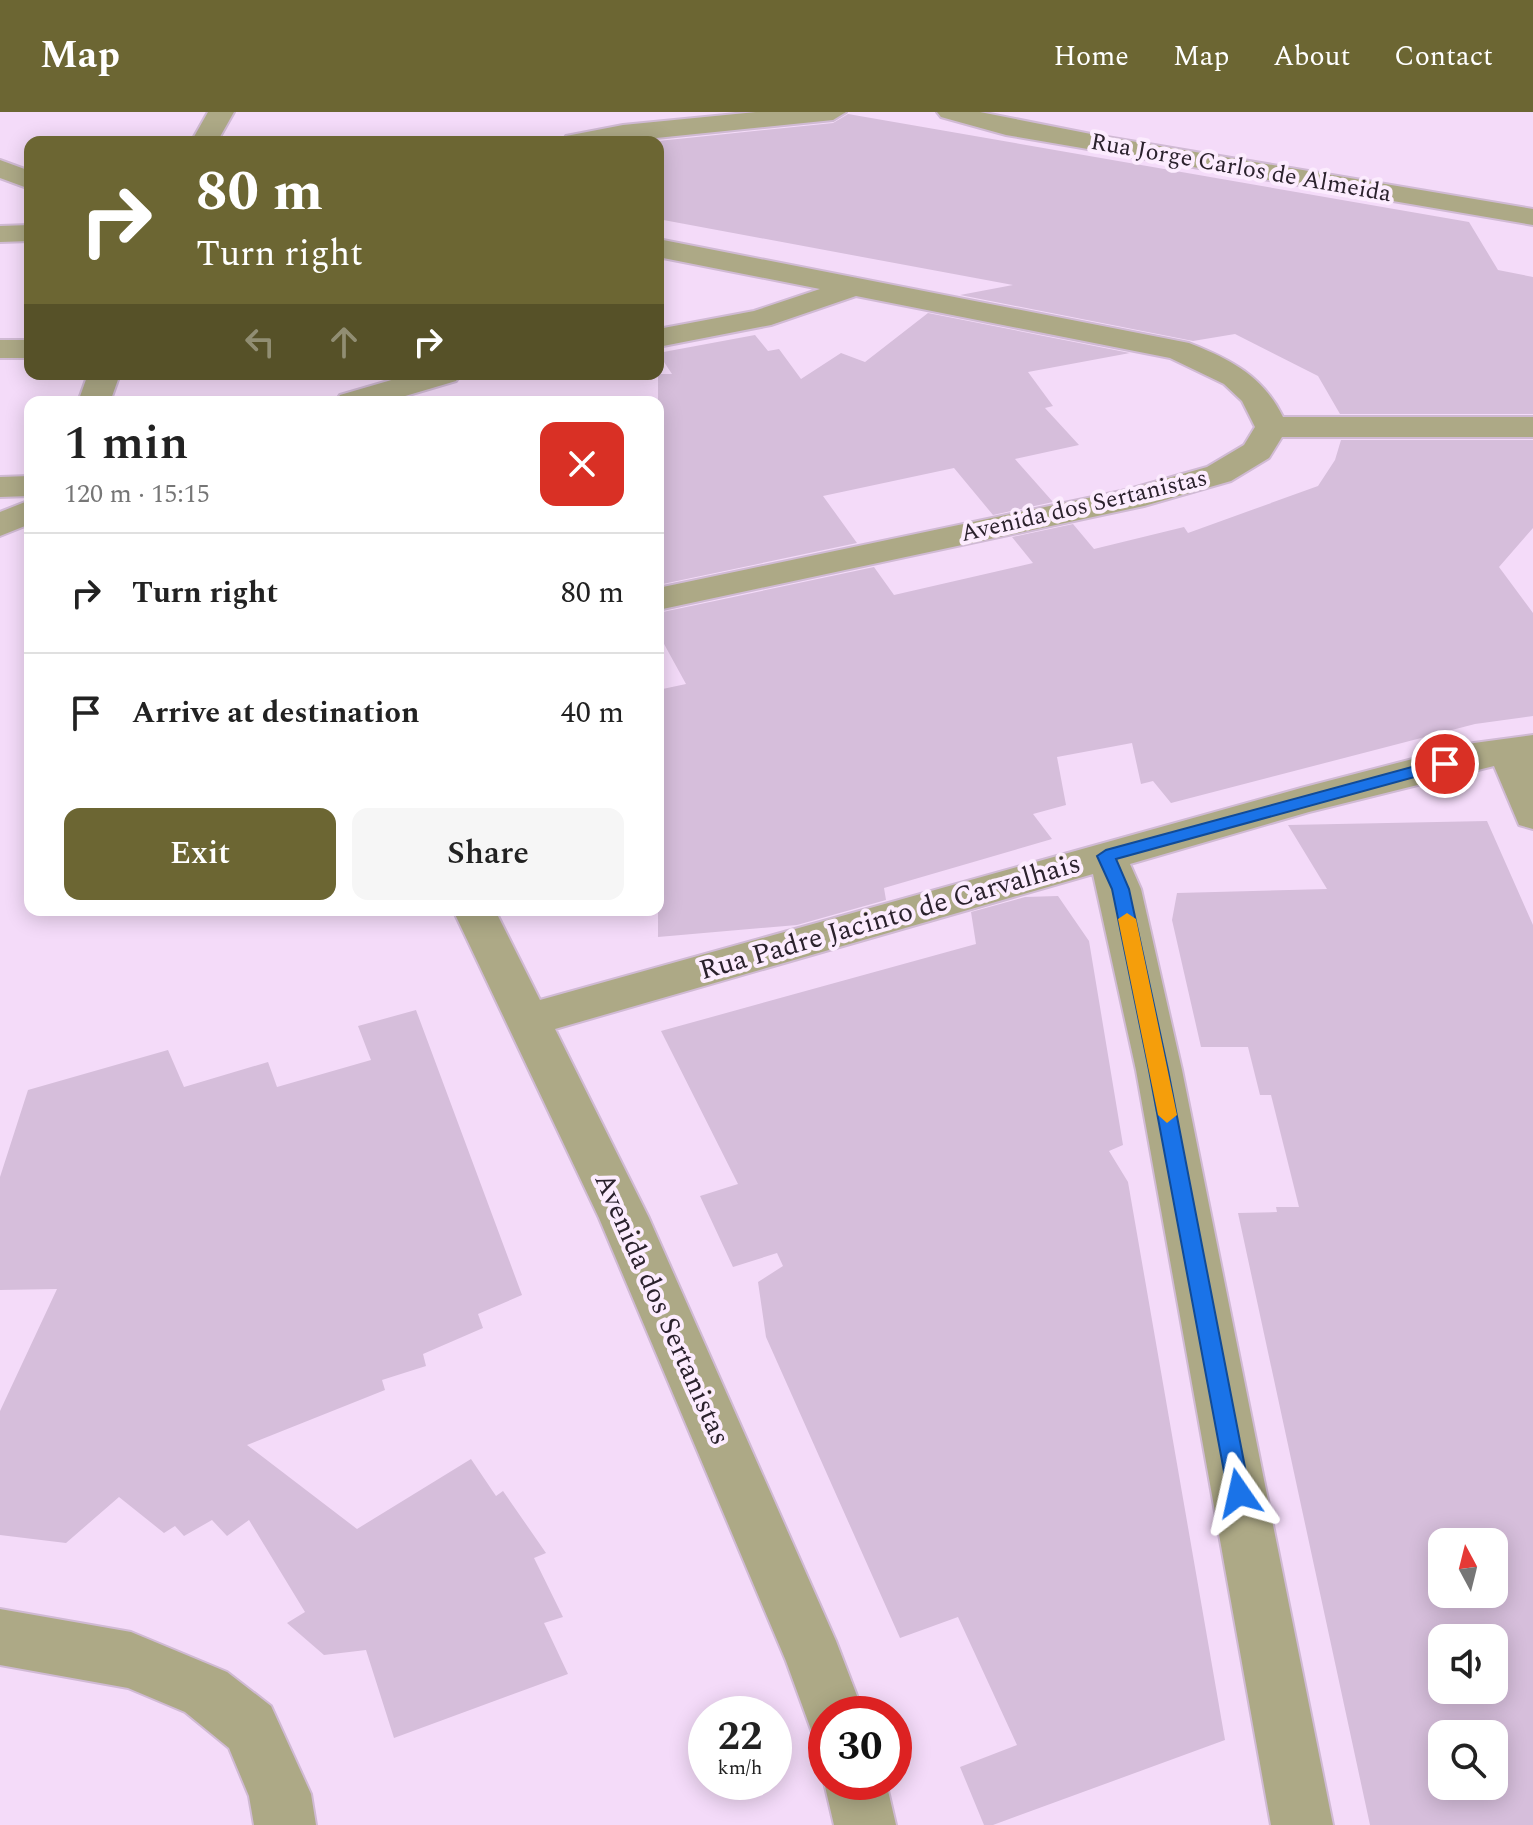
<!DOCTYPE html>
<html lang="en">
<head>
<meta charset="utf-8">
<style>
	:root { --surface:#fff; --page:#f6f6f6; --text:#222; --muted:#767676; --line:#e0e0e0; --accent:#6c6633 }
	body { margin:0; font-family:Spectral,serif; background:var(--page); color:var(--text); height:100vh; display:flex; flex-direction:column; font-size:30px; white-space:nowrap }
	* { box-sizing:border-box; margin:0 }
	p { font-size:26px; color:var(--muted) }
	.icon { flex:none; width:44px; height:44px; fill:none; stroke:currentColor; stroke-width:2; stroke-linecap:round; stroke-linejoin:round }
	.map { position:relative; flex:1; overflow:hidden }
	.panel { position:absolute; left:24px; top:284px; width:640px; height:520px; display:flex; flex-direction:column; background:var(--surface); border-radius:16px; box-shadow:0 4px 20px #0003 }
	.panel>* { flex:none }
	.hud { position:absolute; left:24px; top:24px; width:640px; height:244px; border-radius:16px; box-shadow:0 4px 20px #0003; background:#6c6633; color:#fff; overflow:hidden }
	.needle { width:52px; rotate:353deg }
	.buttons { position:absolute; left:1428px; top:1416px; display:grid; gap:16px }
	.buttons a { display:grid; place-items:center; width:80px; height:80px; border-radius:16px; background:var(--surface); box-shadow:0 4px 20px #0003; font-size:40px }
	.speed { position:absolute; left:688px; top:1584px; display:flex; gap:16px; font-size:40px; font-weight:700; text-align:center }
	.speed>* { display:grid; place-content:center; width:104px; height:104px; border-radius:50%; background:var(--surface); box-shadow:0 4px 20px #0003; line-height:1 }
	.speed small { font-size:20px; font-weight:400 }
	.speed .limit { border:12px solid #d22; background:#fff; color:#111 }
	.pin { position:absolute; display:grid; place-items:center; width:68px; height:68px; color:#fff; margin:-34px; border:4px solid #fff; border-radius:50%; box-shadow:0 2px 8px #0007 }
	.me { position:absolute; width:88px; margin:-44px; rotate:349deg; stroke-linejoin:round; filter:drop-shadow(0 0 6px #0008) }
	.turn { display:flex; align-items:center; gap:28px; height:168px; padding:0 40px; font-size:36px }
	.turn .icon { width:104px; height:104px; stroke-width:2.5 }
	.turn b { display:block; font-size:56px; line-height:68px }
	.lanes { display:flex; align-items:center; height:76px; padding:0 40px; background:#0003; justify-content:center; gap:40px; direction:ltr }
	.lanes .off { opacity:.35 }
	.round { display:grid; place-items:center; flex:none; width:84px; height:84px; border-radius:16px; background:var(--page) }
	.summary { display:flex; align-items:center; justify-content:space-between; height:136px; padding:0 40px }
	h1 { font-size:48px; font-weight:600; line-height:60px }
	.cta { display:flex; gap:16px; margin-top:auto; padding:16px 40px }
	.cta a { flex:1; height:92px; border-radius:16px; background:var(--accent); color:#fff; font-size:32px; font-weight:600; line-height:92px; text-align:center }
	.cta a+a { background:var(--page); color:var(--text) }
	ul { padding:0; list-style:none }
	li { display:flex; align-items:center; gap:24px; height:120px; padding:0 40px; border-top:2px solid var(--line) }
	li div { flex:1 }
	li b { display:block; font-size:30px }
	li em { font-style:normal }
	header { display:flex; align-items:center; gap:48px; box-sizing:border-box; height:112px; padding:0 40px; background:var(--accent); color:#fff }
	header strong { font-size:38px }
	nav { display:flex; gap:44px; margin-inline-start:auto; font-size:28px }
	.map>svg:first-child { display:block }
	.building { fill:#d6bedb; fill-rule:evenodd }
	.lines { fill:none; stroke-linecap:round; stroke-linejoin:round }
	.minor-casing { stroke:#d0bad4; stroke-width:4 }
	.minor { fill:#ada986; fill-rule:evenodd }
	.route { fill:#1a73e8; stroke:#114b97; stroke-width:2 }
	.slow { fill:#f59e0b }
	.labels { text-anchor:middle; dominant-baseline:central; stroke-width:8; stroke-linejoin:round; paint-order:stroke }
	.far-street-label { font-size:24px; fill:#2b222d; stroke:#fcecfe }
	.street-label { font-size:28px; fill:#2b222d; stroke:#fcecfe }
</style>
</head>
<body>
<header>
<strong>Map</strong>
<nav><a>Home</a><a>Map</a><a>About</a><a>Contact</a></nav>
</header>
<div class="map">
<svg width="1533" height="1713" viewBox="0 0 1533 1713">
	<rect width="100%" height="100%" fill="#f4dbf9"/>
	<path class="building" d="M848,2L1469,110L1498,158L1533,165V302H1340L1318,264L1235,222L1193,229L960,183L1013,173L658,107V29L833,11Z
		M928,201L1130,241L1028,260L1053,294L1045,296L1079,333L1015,347L1053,390L993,403L954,356L823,384L857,431L658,473V262H672L658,241L755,223L768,239L779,237L801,267L841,241L865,250Z
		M1341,328H1533V416L1499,455L1533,501V604L1475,612L1171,691L1153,669L1141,672L1132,631L1057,645L1066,693L1033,702L1052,727L884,776L886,788L797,813L658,825V578L686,572L658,521V501L874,455L894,483L1033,451L1012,425L1073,412L1094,437L1184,415L1188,421L1318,374L1335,348Z
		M1487,709L1533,813V1713H1370L1238,1101L1277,1100L1276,1095H1299L1271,983H1260L1248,935H1201L1172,808L1177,781L1327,777L1288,713ZM1442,1430H1494V1482H1442ZM1442,1526H1494V1578H1442ZM1442,1622H1494V1674H1442Z
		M1058,784L1089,829L1123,1033L1109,1039L1128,1070L1225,1628L993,1713H984L960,1655L1017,1633L958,1505L900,1526L766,1225L758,1170L783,1154L777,1141L733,1155L700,1084L738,1072L661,919L976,832L971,800L1025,785Z
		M416,898L522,1183L478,1202L483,1216L423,1242L426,1254L382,1268L385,1278L247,1333L357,1417L471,1347L496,1384L503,1379L546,1441L534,1446L563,1505L544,1511L568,1562L394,1626L366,1538L324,1543L287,1511L305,1500L249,1408L227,1424L212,1408L184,1424L175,1414L164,1421L119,1385L66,1431L0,1423V1299L57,1177L0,1178V1065L28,978L168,938L184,975L268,950L277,975L371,948L358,914Z"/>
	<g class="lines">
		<defs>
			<path id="minor" d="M208,0H234L217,30H191Z
				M756,0H846L833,8L617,30H562L566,24L623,13Z
				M937,0H980L1101,24L1533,97V113L1006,23L941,5Z
				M0,48L30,59V77L0,66Z
				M30,113V129L0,130V114Z
				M658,127L1189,231C1230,247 1263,264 1283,305H1533V325H1282L1269,346L1231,369L1144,394L658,498V476L1126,378L1207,355L1244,333L1255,315L1242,289L1224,272L1170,246L856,184L771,213L658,235V217L754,199L820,177L658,145Z
				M0,228H30V246H0Z
				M88,262H120L110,290H78Z
				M412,262H461L456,269L385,290H335L340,283Z
				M30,364V384L0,385V365Z
				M30,388V412L0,424V400Z
				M1533,623V717L1519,713L1494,654L1309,700L1130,752L1141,777L1182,958L1333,1713H1271L1136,958L1093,762L555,917L649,1106L836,1529L864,1602H826V1628L813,1623L786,1549L599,1106L453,798H495L540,888L1301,676L1474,631Z
				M0,1497L131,1520L227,1560L271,1594L311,1682L316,1713H254L249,1684L229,1636L185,1600L128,1576L0,1553Z
				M826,1666V1670H886L896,1713H834L824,1670Z"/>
		</defs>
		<use href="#minor" class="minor-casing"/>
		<use href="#minor" class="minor"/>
	</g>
	<path class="route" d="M1445,646L1451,648V655L1116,747L1129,777L1168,958L1250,1381L1247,1388L1239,1391L1231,1388L1228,1381L1149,958L1112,777L1097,744L1106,738Z"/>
	<path class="slow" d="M1127,801L1136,807L1177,1003L1167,1011L1158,1003L1118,807Z"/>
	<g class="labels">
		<g class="far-street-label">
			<text transform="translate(1241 56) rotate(10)">Rua Jorge Carlos de Almeida</text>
			<text transform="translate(1084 394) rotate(-13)">Avenida dos Sertanistas</text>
		</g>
		<g class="street-label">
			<text transform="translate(890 805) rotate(-16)">Rua Padre Jacinto de Carvalhais</text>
			<text transform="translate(662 1197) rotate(66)">Avenida dos Sertanistas</text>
		</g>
	</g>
</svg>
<div class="buttons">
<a><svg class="needle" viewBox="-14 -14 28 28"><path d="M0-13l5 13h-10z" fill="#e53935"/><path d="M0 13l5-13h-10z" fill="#767676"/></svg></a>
<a><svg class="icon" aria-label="sound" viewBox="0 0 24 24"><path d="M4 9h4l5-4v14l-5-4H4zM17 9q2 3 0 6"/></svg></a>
<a><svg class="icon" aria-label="search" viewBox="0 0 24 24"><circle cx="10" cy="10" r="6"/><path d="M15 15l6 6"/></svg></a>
</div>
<div class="speed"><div>22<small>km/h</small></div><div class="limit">30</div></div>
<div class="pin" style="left:1445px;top:652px;background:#d93025"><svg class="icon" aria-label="arrive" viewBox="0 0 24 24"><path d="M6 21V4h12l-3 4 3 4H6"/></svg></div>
<svg class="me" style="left:1239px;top:1381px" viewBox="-20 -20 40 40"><path d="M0-17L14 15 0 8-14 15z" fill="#1a73e8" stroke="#fff" stroke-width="4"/></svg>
<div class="hud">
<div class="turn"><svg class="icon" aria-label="right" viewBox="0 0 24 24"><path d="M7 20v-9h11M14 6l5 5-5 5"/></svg><div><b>80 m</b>Turn right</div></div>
<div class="lanes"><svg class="icon off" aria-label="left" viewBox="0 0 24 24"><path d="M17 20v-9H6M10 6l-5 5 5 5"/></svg><svg class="icon off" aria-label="ahead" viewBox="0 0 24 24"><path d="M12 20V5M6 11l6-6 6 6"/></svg><svg class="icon" aria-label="right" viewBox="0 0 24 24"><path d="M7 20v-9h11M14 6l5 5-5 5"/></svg></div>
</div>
<section class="panel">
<div class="summary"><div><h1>1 min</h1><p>120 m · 15:15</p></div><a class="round" style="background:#d93025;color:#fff"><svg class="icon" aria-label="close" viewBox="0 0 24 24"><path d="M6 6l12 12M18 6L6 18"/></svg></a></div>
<ul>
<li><svg class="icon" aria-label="right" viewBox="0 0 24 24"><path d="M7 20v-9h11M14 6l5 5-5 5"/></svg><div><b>Turn right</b></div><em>80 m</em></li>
<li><svg class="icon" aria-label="arrive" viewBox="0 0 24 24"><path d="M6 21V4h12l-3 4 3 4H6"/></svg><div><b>Arrive at destination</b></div><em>40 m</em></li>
</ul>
<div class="cta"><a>Exit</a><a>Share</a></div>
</section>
</div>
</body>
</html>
